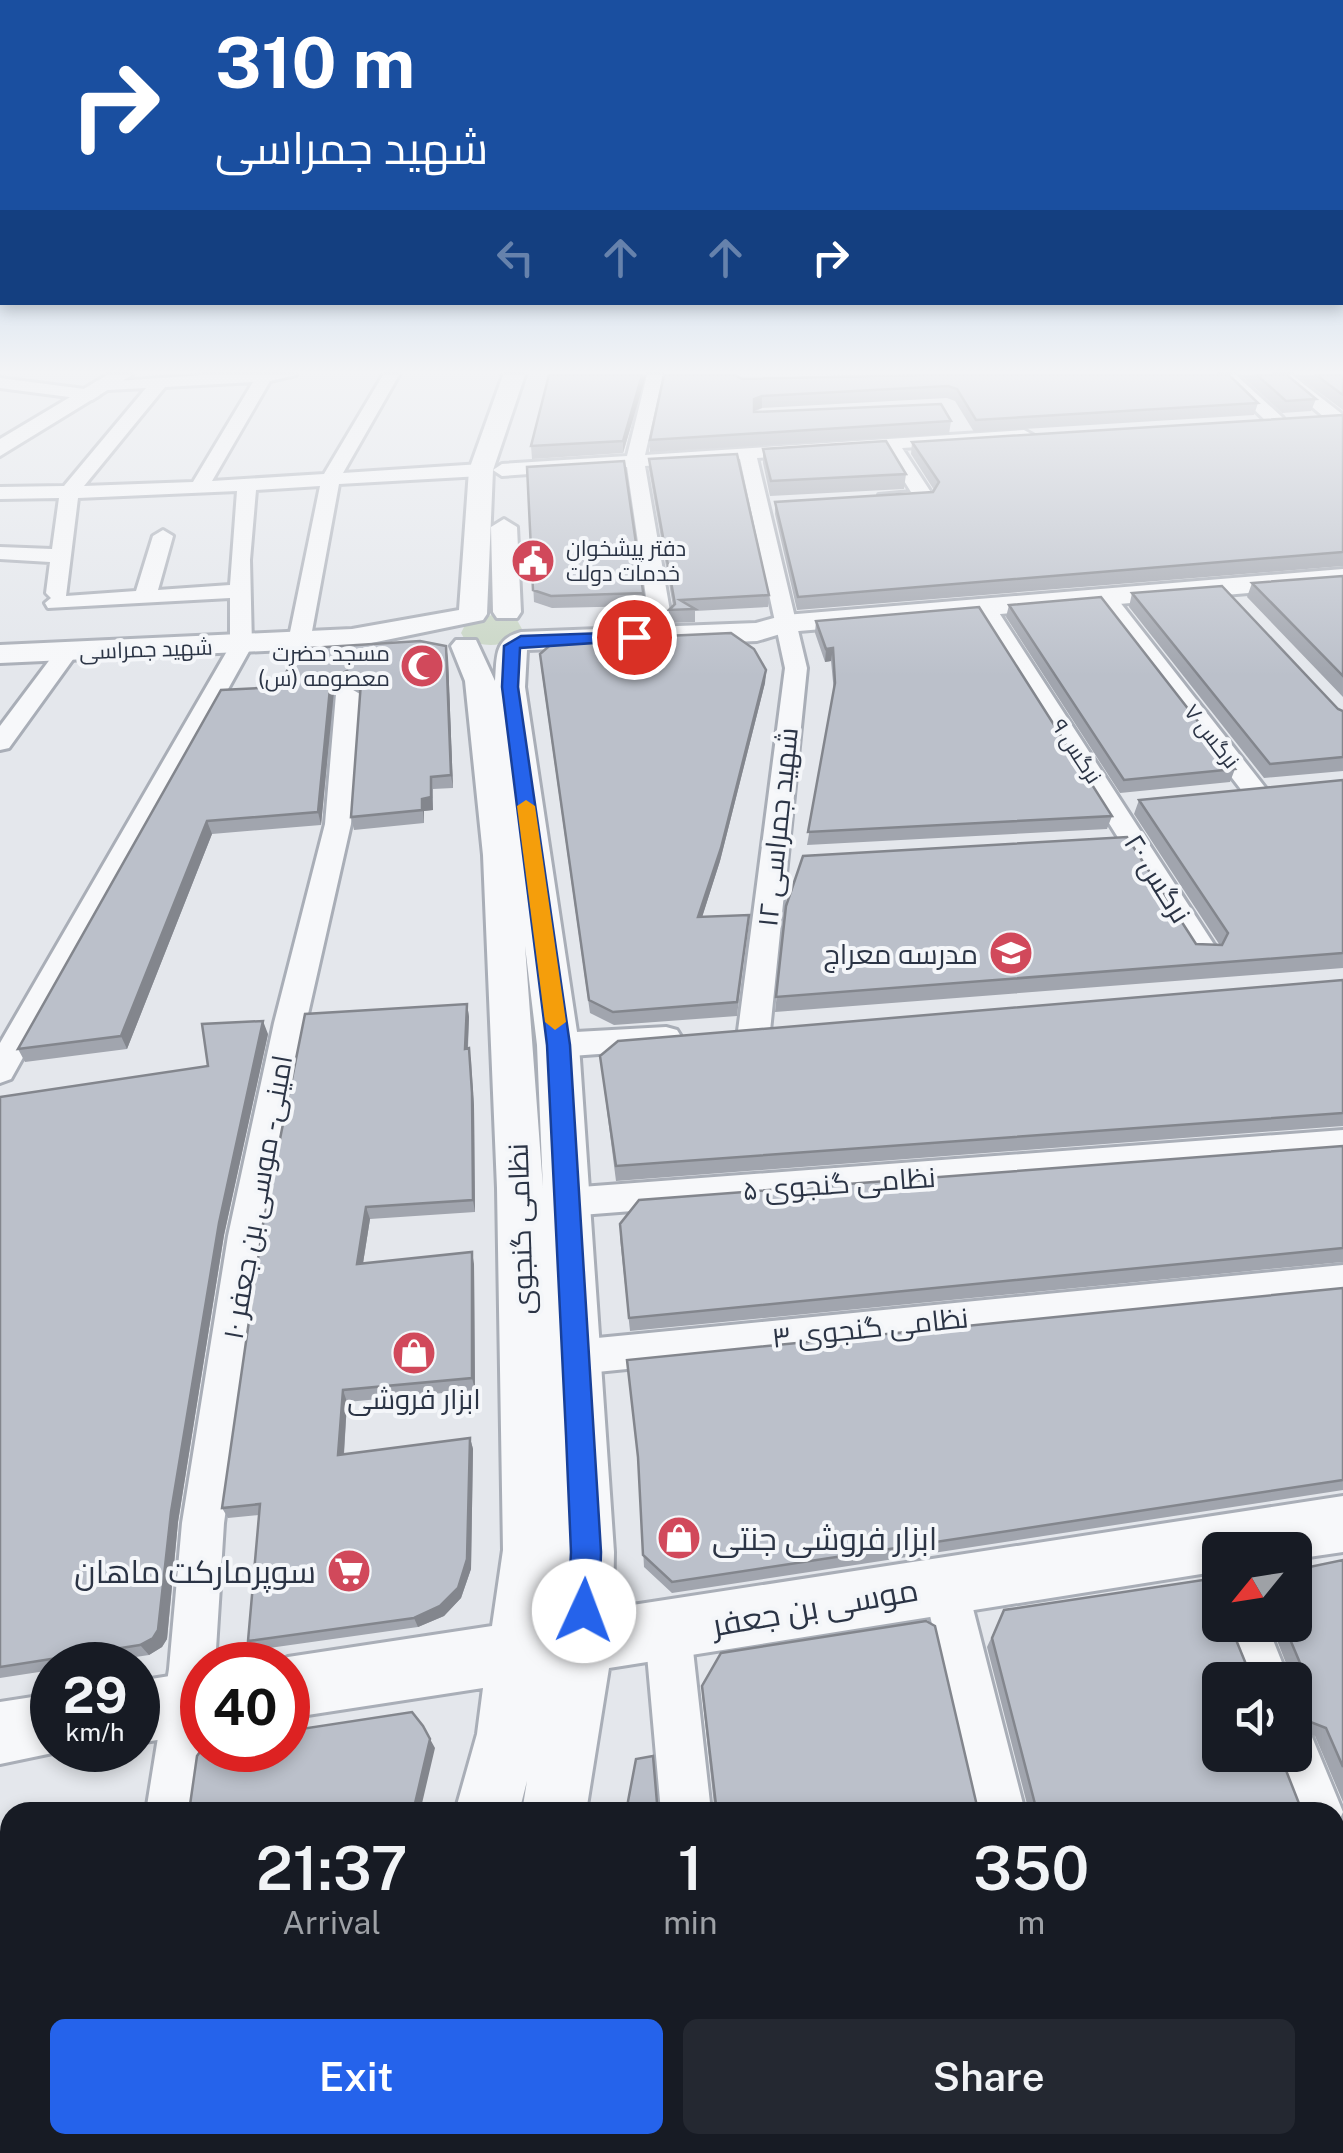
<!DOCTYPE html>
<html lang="en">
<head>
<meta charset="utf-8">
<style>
	:root { --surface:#171b24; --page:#242831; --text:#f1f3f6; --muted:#9ea1a6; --accent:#2563eb }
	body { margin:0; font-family:"Public Sans",Cairo,sans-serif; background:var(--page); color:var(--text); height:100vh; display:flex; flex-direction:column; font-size:38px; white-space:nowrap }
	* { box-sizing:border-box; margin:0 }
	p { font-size:32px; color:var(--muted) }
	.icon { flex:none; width:55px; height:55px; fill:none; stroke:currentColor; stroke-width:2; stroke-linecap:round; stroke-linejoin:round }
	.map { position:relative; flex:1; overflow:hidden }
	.panel { position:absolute; left:0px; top:1802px; width:1345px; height:352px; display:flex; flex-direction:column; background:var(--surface); border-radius:30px 30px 0 0; box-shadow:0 5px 15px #0003 }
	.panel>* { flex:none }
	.guide { position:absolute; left:0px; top:0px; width:1345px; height:305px; box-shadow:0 5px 15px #0003; background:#1a4fa0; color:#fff; overflow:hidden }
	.needle { width:65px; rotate:240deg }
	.tools { position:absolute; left:1202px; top:1532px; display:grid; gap:20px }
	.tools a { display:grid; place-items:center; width:110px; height:110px; border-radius:15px; background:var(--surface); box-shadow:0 5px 15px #0003; font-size:50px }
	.speed { position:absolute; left:30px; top:1642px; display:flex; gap:20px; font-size:50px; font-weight:700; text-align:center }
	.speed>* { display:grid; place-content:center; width:130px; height:130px; border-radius:50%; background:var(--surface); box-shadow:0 5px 15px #0003; line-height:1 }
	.speed small { font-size:25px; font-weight:400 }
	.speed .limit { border:15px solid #d22; background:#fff; color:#111 }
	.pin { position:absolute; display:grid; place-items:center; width:85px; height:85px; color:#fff; margin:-42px; border:5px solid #fff; border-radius:50%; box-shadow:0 2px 10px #0007 }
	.me { position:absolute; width:110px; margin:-55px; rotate:2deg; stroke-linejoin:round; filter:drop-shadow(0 0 8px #0008) }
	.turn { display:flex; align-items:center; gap:35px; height:210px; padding:0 50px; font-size:45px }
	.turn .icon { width:130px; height:130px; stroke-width:2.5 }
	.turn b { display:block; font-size:70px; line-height:85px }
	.lanes { display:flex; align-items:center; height:95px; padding:0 50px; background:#0003; justify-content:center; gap:50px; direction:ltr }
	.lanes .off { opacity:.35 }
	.eta { display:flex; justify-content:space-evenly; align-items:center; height:170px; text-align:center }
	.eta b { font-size:60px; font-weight:600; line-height:70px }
	.primary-button { display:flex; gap:20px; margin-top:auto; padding:20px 50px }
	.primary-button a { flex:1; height:115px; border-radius:15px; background:var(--accent); color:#fff; font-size:40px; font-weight:600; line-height:115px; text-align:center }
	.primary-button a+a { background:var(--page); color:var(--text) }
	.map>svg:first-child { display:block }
	.green { fill:#c9d6c5 }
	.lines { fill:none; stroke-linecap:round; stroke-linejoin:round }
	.minor-casing { stroke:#a9aeb7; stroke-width:6 }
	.tertiary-casing { stroke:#a9aeb7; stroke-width:6 }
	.minor { fill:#f7f8fa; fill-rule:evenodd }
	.tertiary { fill:#f7f8fa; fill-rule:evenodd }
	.wall { fill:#a1a5ae }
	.shaded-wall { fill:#83868d }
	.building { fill:#bbc0ca; stroke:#83868d; stroke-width:2.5 }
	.route { fill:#2563eb; stroke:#184099; stroke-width:2.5 }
	.slow { fill:#f59e0b }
	.labels { text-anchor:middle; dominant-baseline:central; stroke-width:8; stroke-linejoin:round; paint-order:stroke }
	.far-poi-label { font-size:22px; fill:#2b3445; stroke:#f4f6f9; text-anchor:start }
	.far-street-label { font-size:22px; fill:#2b3445; stroke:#f4f6f9 }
	.street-label { font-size:28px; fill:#2b3445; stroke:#f4f6f9 }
	.poi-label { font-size:28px; fill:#2b3445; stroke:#f4f6f9; text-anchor:end }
	.near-poi-label { font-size:32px; fill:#2b3445; stroke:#f4f6f9; text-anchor:start }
	.near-street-label { font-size:32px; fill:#2b3445; stroke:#f4f6f9 }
</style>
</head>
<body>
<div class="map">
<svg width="1343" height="2153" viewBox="0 0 1343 2153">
	<rect width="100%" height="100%" fill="#e4e7ec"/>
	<path class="green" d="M492,615L517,620L522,629C508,648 485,649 464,638L461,633L466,623Z"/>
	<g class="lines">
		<defs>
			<path id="minor" d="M206,375H296L270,381L212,481L324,474L383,375H399L343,473L481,464L490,470L481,476L339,484L310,642L299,649L288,642L320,486L256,490L250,560L252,646L11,1079L0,1083V1043L230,646V598L48,608L45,603L51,598L46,593L50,562L0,559V547L52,549L59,498L0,499V487L64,486L146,388L107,390L99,385L101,382ZM253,382L193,482L84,486L165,387ZM237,491L230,585L158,590L173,536L163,530L153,536L136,591L66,596L78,498Z
				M647,375H663L645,455L1024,430L1033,435L1024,440L902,448L934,497L924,503H879V495L911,492L885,450L757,458L807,668L770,1031L765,1039L754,1042L743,1039L738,1031L785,668L740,459L645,466L671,617L660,624L649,617L627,467L502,476L493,470L502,464L627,456Z
				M1219,375H1236L1283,418V426H1271Z
				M1274,375H1292L1342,414L1343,420L1330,422Z
				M0,378L92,390L100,395L92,400L0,388Z
				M1104,591L1112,592L1264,786L1268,791L1264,796H1246L1093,597Z
				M985,602L996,608L1213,943L1218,950L1213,957H1193L974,608Z
				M68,644L79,651L9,748L0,750V726L60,646Z
				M348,687L360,694L351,824L306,1023L264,1236L224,1523L215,1665H202L204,1750L196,1812H146L169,1669L182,1523L228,1236L274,1023L325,824L336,694Z
				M666,1027L677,1030L682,1038L677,1046L666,1049L558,1057L547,1053L542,1045L547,1037L558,1033Z
				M1343,1130V1156L568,1216L555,1212L550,1202L555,1192L568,1188Z
				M1343,1265V1297L577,1374L563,1369L557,1357L563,1345L577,1340Z
				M945,1563L961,1569L967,1585L1025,1812H975L923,1585L929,1569Z
				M668,1609L684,1616L691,1632L711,1812H661L645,1632L652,1616Z
				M1221,1625H1267L1289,1680H1243Z
				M1295,1730L1312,1737L1343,1812L1335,1830V1812H1293L1271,1755H1295Z
				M1335,1831L1343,1834V1902L1335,1898Z
				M92,2145H150L149,2153H91Z
				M691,2145H749L750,2153H692Z
				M1053,2145H1111L1113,2153H1055Z"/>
			<path id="tertiary" d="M107,375H132L0,456V439Z
				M503,375H525L493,470L487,614L483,620L352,647L0,663V645L352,629L459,610L469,470Z
				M504,519L517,527L521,612L517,618H497L493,612L491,527Z
				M1343,569V585L787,632L757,641L527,650L525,687L579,1045L614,1552L613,1608L1343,1496V1552L1295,1559V1550H1220V1571L609,1668L586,1812H522L527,1781L519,1812H455L477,1734L483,1688L288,1718V1665H270L288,1657L492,1626L503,1550L497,1188L483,855L465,681L451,646L456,640H476L495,681C497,656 494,639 521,632L756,623L785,615ZM525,946L537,1045L543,1189V1188ZM556,1580L554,1617H552Z
				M202,1671V1733L138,1743V1681Z
				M52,1694V1750H67L0,1764V1702Z
				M365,2145H439L438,2153H362Z
				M442,2145H516L515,2153H439Z"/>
		</defs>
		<use href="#minor" class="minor-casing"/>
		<use href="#tertiary" class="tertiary-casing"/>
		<use href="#minor" class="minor"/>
		<use href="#tertiary" class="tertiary"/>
	</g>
	<path class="wall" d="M549,375H646L623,453L532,459L531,446Z
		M664,375H739L737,376L742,379L922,375L1258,403L1254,415L974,432L955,401L947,398L762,408L754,412L951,421L949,434L650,452V440Z
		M1241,375H1287L1316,399L1311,411L1282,413Z
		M1296,375H1343V410Z
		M1343,415V566L797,610L775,514V502L933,492L934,490L911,454L912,442Z
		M763,449L906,474L904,489L770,496L763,463Z
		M649,459L769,595L768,607L695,611V622L669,623V610L673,606L649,470Z
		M624,461L645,605L652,611V623L643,624V606L552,608L534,602L527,467Z
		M1343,576V697L1247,597L1252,583Z
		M1132,593L1338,709L1343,711V771L1264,778L1129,607Z
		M1009,605L1235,769L1230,782L1120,793L1006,617Z
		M816,621L1112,816L1107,829L807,845L834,692L831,661L825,662L815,633Z
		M644,648L766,670L765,683L720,861L702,917L749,915L737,1016L614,1025L590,1013L541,667Z
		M295,649L448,658L453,788L433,789V810L424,811V823L354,830L351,817L360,692L350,684L334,691L321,825L212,834L127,1049L25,1062L18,1049L281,687Z
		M1343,780V968L775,1012L786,906L1196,944H1219L1134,814L1139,800Z
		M1343,980V1126L616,1181L600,1056Z
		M467,1004L469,1017L468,1048L471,1061L474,1106L475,1212L370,1219L363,1263L474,1264L475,1390L347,1402L344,1455L470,1438L473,1449L471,1569L461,1598L444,1616L418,1627L255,1650L248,1641L259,1515L228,1518L222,1508L263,1224Z
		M268,1034L224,1235L178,1522L167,1639L162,1647L149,1655L82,1665H52V1670L0,1678V1097L208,1066Z
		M1343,1146V1262L630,1331L620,1238Z
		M1343,1288V1490L672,1593L644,1567L639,1469L627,1360Z
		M1343,1560V1802L1315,1736L1303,1731L1302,1743L1295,1748V1680H1220L1300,1806L1310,1812H1022L1028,1808L987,1647L1004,1610L1220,1625L1250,1674L1255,1678L1291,1676L1271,1625H1295Z
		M702,1686L977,1806L988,1812H708V1809L714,1805L702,1694Z
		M1115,2145H1335L1343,2153H1116Z"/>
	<path class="shaded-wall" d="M642,375H646L623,453V441Z
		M762,396V408L753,411L754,399Z
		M446,646L448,658L453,788L451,775Z
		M833,648L831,661L825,662L826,649Z
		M766,670L765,683L720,861L698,930V917Z
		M347,671L350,684L334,691L321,825L318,812L331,678Z
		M431,777L433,810L424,811V823L422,799Z
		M207,821L212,834L127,1049L121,1036Z
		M467,1004L469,1017L467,1061L465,1049Z
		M263,1021L268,1034L224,1235L178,1522L167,1639L162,1647L149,1655L140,1645L219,1223Z
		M469,1048L474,1106L475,1212L473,1200Z
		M366,1207L370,1219L361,1276L357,1264Z
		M472,1252L474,1264L475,1390L472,1378Z
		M343,1390L347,1402L343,1466L338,1455Z
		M470,1438L473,1449L471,1569L461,1598L444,1616L418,1627L414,1618Z
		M430,1739L435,1748L420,1812H413Z"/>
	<path class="building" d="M549,375H642L623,441L531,446Z
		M664,375H735L742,379L922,375H1229L1258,403L976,420L957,389L948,386L762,396L754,399V412L941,404L951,421L650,440Z
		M1257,375H1287L1316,399L1286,401Z
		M1316,375H1343V395Z
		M1343,415V552L798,597L775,502L933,492L939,482L912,442Z
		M886,441L906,474L771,481L763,449Z
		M737,454L769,595L680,600L695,609L669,610L675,604L649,459Z
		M624,461L645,605L652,611H643V593L551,596L533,590L527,467Z
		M1343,576V676L1252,583Z
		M1222,586L1338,709L1343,711V757L1270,764L1132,593Z
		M1101,597L1235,769L1124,780L1009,605Z
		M979,607L1112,816L808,832L835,683L833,648L826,649L816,621Z
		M731,633L754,649L766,670L721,848L698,917L749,915L737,1002L613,1012L589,1000L540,654L556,640L613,638L644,648L643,637Z
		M420,641L446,646L451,775L431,777V797L422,799V810L351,817L361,682L347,671L331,678L318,812L207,821L121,1036L18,1049L221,690L281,687L295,649Z
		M1343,780V953L776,997L786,906L803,856L1127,837L1196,944L1222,945L1228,933L1139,800Z
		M1343,980V1113L616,1166L600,1056L618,1041Z
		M467,1004L465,1049L469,1048L472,1093L473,1200L366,1207L357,1264L472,1252V1378L343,1390L338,1455L470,1438L467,1559L458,1588L440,1606L414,1618L248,1641L260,1504L222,1508L263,1224L305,1014Z
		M263,1021L219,1223L171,1512L158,1630L153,1638L140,1645L0,1667V1097L208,1066L202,1024Z
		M1343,1146V1248L629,1318L620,1224L639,1200Z
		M1343,1288V1480L672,1582L643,1555L638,1457L627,1360Z
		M1343,1560V1767L1326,1728L1303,1719L1302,1743H1295V1680H1220V1755H1280L1300,1806L1309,1809L1310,1812H1026L1025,1809L1035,1804L992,1638L1004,1610L1203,1580L1218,1585L1220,1589V1625H1230L1250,1674L1255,1678L1299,1675L1303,1670L1284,1625H1295V1570Z
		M926,1621L935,1626L977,1806L987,1809L988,1812H708V1809L716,1805L702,1686L721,1653Z
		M412,1712L423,1726L430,1739L413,1812H185L186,1808L190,1805L197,1756L202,1749L288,1750V1731Z
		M653,1756L657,1803L663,1807V1812H626L636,1759Z
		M1335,1882L1343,1905V2153H1125L1124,2145H1335Z
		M558,2145H691V2153H556Z
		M754,2145H1058L1060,2153H754L755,2151Z"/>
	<linearGradient id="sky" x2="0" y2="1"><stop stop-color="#8bb4dd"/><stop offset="0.55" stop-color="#f3f4f6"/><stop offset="1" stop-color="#f3f4f6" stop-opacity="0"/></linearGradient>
	<rect width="1343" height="676" fill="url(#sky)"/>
	<path class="route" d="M634,632L639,634V640L520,648L518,687L570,1045L601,1552L599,1611L595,1622L584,1627L573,1622L568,1611L571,1552L566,1435L547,1045L502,687L504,646L521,636Z"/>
	<path class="slow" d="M526,800L535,806L566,1022L555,1030L545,1022L517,806Z"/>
	<defs>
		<symbol id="civic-disc" viewBox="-11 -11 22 22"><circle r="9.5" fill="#d1495b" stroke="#f4f6f9"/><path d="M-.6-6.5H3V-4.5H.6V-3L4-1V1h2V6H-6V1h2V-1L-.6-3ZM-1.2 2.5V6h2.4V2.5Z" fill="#fff"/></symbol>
		<symbol id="mosque-disc" viewBox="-11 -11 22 22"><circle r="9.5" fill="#d1495b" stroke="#f4f6f9"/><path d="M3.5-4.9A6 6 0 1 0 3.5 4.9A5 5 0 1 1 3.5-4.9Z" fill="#fff"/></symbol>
		<symbol id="school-disc" viewBox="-11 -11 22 22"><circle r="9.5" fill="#d1495b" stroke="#f4f6f9"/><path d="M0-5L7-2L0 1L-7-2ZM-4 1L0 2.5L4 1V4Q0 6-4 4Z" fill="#fff"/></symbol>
		<symbol id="shop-disc" viewBox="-11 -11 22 22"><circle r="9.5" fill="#d1495b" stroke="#f4f6f9"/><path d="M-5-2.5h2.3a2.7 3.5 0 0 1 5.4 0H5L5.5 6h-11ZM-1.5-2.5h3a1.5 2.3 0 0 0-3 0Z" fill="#fff"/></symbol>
		<symbol id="supermarket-disc" viewBox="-11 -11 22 22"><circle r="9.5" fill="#d1495b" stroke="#f4f6f9"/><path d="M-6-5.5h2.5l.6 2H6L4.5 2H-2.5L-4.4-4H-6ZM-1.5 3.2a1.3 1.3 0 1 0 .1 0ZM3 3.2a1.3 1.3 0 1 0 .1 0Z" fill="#fff"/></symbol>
	</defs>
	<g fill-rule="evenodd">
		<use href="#civic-disc" x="508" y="536" width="50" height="50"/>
		<use href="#mosque-disc" x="397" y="641" width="50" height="50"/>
		<use href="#school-disc" x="986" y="928" width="50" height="50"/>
		<use href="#shop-disc" x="389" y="1328" width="50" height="50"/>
		<use href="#shop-disc" x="654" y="1513" width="50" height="50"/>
		<use href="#supermarket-disc" x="324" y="1546" width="50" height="50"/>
	</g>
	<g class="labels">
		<g class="far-poi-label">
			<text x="566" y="548">دفتر پیشخوان<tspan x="566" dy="25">خدمات دولت</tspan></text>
			<text x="390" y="653" text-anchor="end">مسجد حضرت<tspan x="390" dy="25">معصومه (س)</tspan></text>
		</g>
		<g class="far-street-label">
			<text transform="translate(146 649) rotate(-2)">شهید جمراسی</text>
			<text transform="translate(1212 736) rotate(52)">نرگس ۷</text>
			<text transform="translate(1077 751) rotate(57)">نرگس ۹</text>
		</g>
		<g class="street-label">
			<text transform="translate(777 827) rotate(-84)">شهید جمراسی ۱۲</text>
			<text transform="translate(1158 878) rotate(58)">نرگس ۲۰</text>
			<text transform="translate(839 1183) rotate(-4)">نظامی گنجوی ۵</text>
			<text transform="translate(257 1197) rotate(-80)">امینی - موسی بن جعفر ۱۰</text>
			<text transform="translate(520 1229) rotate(-92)">نظامی گنجوی</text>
			<text transform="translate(870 1327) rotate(-6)">نظامی گنجوی ۳</text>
		</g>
		<g class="poi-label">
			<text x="978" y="953">مدرسه معراج</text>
			<text x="414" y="1398" text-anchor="middle">ابزار فروشی</text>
		</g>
		<g class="near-poi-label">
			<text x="712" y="1538">ابزار فروشی جنتی</text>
			<text x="316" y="1571" text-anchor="end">سوپرمارکت ماهان</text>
		</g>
		<g class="near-street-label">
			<text transform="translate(815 1607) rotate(-10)">موسی بن جعفر</text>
		</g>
	</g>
</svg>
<div class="tools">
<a><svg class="needle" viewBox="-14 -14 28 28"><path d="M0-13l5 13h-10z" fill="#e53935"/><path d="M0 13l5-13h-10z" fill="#9ea1a6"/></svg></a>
<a><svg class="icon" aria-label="sound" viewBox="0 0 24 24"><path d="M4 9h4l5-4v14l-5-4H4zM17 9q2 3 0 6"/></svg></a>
</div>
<div class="speed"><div>29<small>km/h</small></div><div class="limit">40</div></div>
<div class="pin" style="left:634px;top:637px;background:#d93025"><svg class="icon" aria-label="arrive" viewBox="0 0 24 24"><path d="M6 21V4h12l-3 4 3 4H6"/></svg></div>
<svg class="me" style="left:584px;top:1611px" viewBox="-20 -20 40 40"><circle r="19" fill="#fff"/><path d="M0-13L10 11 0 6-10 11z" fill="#2563eb"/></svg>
<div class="guide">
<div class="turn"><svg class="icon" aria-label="right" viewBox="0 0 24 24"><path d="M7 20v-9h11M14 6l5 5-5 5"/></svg><div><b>310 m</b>شهید جمراسی</div></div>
<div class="lanes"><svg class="icon off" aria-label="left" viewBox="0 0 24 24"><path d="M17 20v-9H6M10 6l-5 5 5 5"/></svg><svg class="icon off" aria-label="ahead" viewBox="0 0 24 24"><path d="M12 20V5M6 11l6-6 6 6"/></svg><svg class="icon off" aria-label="ahead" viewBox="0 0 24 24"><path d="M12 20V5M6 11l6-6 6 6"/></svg><svg class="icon" aria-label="right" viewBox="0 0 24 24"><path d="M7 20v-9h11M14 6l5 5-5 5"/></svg></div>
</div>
<section class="panel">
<div class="eta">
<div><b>21:37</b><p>Arrival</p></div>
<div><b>1</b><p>min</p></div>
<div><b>350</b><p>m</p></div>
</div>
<div class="primary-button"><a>Exit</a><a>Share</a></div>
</section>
</div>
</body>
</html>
